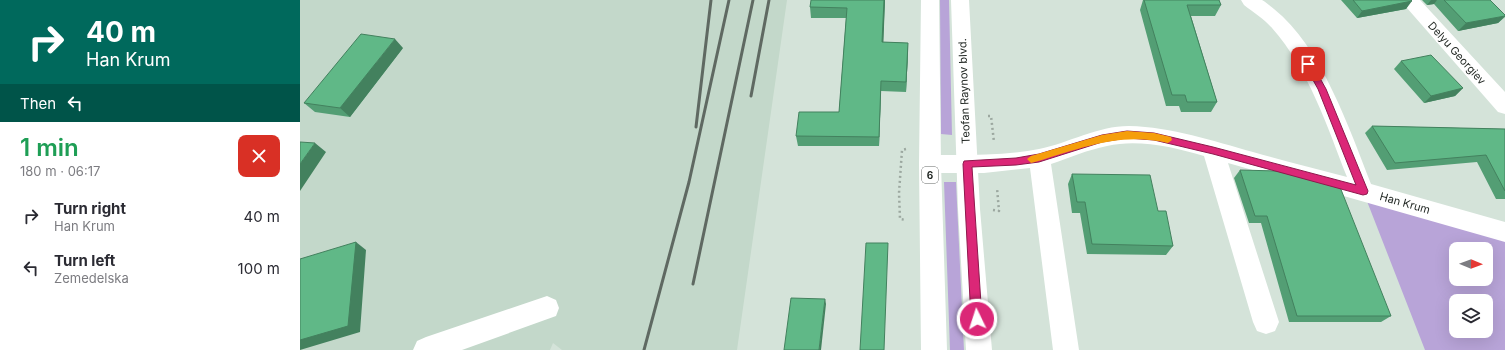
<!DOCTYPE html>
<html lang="en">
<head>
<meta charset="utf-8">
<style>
	:root { --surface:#fff; --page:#f2f2f3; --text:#2b2b33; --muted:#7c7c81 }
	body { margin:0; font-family:Inter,sans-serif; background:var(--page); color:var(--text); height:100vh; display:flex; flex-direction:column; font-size:15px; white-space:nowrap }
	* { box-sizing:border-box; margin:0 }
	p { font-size:13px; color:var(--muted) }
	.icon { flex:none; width:22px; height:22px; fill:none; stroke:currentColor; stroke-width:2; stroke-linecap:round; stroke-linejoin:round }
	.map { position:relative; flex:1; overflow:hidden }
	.sheet { display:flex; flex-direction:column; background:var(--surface); width:300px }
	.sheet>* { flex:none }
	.hud { background:#00695c; color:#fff; overflow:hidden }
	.needle { width:26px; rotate:91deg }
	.controls { position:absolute; left:1149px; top:242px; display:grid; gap:8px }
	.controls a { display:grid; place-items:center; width:44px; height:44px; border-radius:8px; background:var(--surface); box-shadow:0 4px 16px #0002; font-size:20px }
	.pin { position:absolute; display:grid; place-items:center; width:34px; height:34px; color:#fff; margin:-17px; border-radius:8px; box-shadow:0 2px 6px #0006 }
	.me { position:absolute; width:44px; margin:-22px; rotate:356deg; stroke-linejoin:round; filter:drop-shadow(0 0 3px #0008) }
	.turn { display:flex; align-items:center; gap:14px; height:84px; padding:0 20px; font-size:18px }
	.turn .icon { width:52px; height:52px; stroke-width:2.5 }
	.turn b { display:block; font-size:28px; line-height:34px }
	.then { display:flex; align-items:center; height:38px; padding:0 20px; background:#0003; gap:8px; font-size:15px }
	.round { display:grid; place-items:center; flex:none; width:42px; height:42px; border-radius:8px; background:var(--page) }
	.head { display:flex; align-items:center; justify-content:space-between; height:68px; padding:0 20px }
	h1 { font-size:24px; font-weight:600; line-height:30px; color:#1e9e55 }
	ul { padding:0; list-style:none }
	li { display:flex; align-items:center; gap:12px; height:52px; padding:0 20px }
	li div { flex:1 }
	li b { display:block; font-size:15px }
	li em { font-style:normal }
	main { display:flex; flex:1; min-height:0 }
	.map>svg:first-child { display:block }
	.built { fill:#c3d8ca }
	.green { fill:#b8a4d8; fill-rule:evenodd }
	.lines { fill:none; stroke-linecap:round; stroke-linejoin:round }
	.path { stroke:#9ca8a0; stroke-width:2.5; stroke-dasharray:2 3; stroke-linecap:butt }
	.minor { fill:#fff; fill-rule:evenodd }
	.major { fill:#fff; fill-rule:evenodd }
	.rail { stroke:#5f6962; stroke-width:3 }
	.wall { fill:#539e74 }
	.shaded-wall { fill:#43815e }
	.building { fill:#60b887; stroke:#43815e }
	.route { fill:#db2777; stroke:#8e194d }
	.slow { fill:#f59e0b }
	.labels { text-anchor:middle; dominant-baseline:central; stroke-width:3; stroke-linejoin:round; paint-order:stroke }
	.shield { fill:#fff; stroke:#606462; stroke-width:1 }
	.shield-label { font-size:10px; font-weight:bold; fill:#1c221e }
	.street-label { font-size:11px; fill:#1c221e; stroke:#fff }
</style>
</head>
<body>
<main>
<section class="sheet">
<div class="hud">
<div class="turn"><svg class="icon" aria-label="right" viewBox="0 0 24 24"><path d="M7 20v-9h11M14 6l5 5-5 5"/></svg><div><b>40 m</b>Han Krum</div></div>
<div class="then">Then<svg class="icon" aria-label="left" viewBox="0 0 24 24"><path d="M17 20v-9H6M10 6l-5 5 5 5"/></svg></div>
</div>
<div class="head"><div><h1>1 min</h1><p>180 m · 06:17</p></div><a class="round" style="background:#d93025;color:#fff"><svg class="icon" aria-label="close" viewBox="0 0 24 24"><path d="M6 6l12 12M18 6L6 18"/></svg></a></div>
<ul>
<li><svg class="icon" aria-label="right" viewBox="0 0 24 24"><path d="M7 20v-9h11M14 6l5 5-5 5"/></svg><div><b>Turn right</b><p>Han Krum</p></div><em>40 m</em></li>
<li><svg class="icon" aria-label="left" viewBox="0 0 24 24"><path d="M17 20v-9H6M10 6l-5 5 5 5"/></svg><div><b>Turn left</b><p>Zemedelska</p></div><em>100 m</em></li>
</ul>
</section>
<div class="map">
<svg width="1205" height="350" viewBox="0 0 1205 350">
	<rect width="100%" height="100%" fill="#d4e3d9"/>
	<path class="built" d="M0,0H487L437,350H262L253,343L250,350H0Z"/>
	<path class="green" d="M640,0H649L652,135L641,134Z
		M644,182H656L664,350H650Z
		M1063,191L1205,232V350H1125ZM1156,249H1186V279H1156ZM1156,301H1186V331H1156Z"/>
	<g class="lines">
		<path class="path" d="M688,116H691L694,142
			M606,149L602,150L599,193L600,219L606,220
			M693,210L699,211L697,188"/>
		<path class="minor" d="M941,0C947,0 957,0 962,0C966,2 971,7 974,9C1021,46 1050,130 1071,184L1205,222V242L928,163L979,322L975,331L966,334L957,331L953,322L904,156C873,147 838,139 807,146C787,150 769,158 751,164L779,350H753L730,168L684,173H630L622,170L619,164L622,158L630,155C666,155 703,156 739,149C769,143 797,126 829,126C872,127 913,141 953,152C984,161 1016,169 1047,177C1027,126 1009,70 972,28C964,19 953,12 944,5Z
			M1100,0H1120L1205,92V114L1198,112Z
			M247,296L256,300L259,308L256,316L162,350H113L117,341L126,337Z"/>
		<path class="major" d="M621,0H639L641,164L647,350H621L619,164Z
			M651,0H669L680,209L692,350H666L658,209Z"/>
		<path class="rail" d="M451,96L469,0
			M396,127L411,0
			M393,284L453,0
			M344,350L389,182L429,0"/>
	</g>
	<path class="wall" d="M585,0L583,42L608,43V53L606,92L581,91L579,146H498L496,136L539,112L546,18H511L510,7Z
		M843,0H919L921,5L915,16H891L917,102L911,112H881L879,106H866L840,10Z
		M1041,0H1111L1106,9L1057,18Z
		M1122,0H1190L1205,15V17L1198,23L1158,31L1134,4L1127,5Z
		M103,48L50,117L15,112L4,103Z
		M1101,61L1163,88L1155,96L1124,103L1094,69Z
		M1072,126L1205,129V199H1196L1177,162L1087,170L1065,133Z
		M940,170L1091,316L1081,322H989L961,223H949L934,178Z
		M772,174L858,211L873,246L866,255L787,254L780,213H772L768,184Z"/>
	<path class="shaded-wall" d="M584,0H585L583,53L582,42Z
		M1131,0H1137L1134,4L1127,5Z
		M1112,1L1106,9L1057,18L1062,11Z
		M1205,16L1198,23L1158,31L1166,23Z
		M95,39L103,48L50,117L40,108Z
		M608,43V53L606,92V82Z
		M581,81V91L579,146V137Z
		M1163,88L1155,96L1124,103L1131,96Z
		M15,143L26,152L0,191V164Z
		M56,242L66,250L60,332L0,350V340Z
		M525,299L526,304L521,350H519Z"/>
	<path class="building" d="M511,0H584L582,42L608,43L606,82L581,81L579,137L496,136L499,112H539L547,8L510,7Z
		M844,0H919L921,5H887L917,102H887L885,95H872Z
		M1053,0H1111L1112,1L1062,11Z
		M1144,0H1190L1205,15V16L1166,23Z
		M61,34L95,39L40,108L4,103Z
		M1131,55L1163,88L1131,96L1101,61Z
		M1072,126L1205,129V191L1186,155L1095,163Z
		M0,142L15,143L0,164Z
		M940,170L977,171L1040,187L1091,316H997L967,216H955Z
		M772,174L850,175L858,211H866L873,246L792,244L785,202H777Z
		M56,242L48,326L0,340V259Z
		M566,243H588L584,350H560Z
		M491,298L525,299L519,350H484Z"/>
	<path class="route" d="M1008,61L1011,62L1026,89L1068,191L1067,194L1063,195L913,154L854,140L827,138L802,142L739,162L716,165L672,167L682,319L680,322L677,324L673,322L671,319L663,164L664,161L716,158L739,154L802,135L827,131L854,133L913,147L1056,185L1018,89L1004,64Z"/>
	<path class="slow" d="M827,131L854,133L871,137L872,140L868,143C819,131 777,150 731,163L727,159L731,156L802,135Z"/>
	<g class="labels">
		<rect class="shield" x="622" y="167" width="16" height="16" rx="3"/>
		<g class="shield-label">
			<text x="630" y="175">6</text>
		</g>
		<g class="street-label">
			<text transform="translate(1157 53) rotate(48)">Delyu Georgiev</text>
			<text transform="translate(664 91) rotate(-92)">Teofan Raynov blvd.</text>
			<text transform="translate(1105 203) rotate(16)">Han Krum</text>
		</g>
	</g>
</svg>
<div class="controls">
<a><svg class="needle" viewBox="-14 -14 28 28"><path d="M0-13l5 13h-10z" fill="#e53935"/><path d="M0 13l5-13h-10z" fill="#7c7c81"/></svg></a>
<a><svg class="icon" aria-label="layers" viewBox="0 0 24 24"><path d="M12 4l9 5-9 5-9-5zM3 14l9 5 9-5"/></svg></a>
</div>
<div class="pin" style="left:1008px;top:64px;background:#d93025"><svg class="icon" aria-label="arrive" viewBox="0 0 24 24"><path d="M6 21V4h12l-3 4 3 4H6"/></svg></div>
<svg class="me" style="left:677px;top:319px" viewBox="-20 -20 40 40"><circle r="17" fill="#db2777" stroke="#fff" stroke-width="3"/><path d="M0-11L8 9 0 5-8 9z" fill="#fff"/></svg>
</div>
</main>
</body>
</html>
